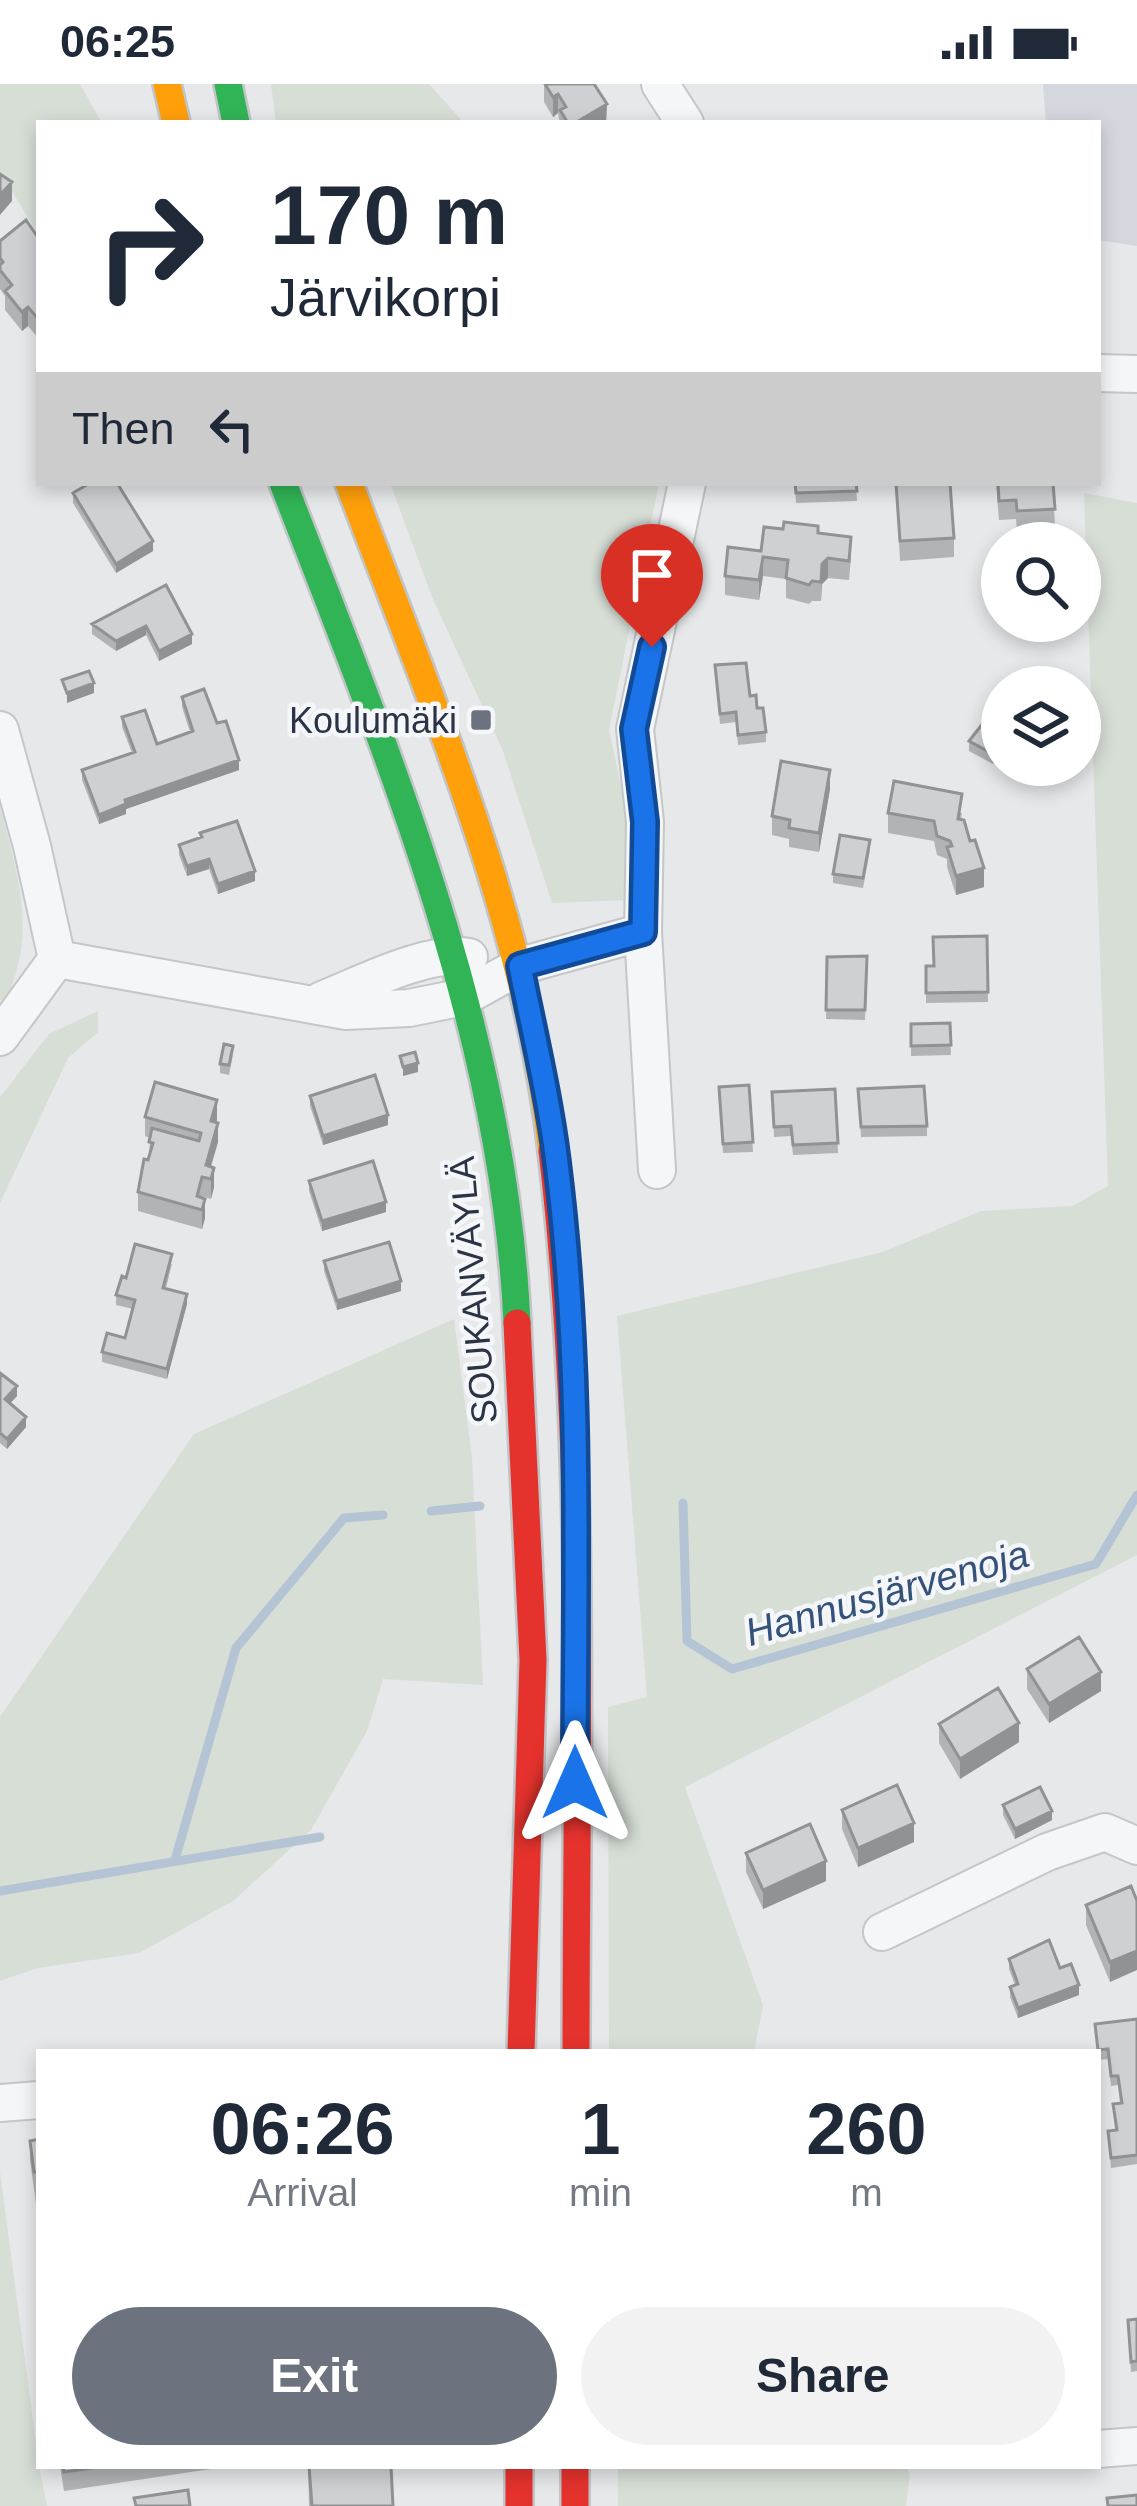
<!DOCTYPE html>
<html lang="en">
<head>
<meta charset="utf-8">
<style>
	:root { --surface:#fff; --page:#f2f2f3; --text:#1f2937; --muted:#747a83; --accent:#6c737f }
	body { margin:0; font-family:Helvetica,sans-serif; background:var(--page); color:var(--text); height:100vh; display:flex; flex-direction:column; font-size:45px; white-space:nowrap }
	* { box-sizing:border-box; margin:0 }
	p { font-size:39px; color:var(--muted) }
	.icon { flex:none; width:66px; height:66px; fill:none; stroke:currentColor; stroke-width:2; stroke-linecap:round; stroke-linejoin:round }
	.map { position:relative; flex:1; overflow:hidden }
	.drawer { position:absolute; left:36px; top:1965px; width:1065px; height:420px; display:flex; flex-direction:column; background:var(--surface); border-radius:0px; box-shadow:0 6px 18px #0003 }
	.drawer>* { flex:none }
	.top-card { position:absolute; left:36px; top:36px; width:1065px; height:366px; border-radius:0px; box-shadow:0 6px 18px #0003; background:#fff; color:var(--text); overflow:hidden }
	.tools { position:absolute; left:981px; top:438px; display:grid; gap:24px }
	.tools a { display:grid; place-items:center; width:120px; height:120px; border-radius:50%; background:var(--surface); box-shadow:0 6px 18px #0003; font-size:60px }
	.pin { position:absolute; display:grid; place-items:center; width:102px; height:102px; color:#fff; margin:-123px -51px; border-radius:50% 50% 50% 0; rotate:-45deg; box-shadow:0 0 12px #0007 }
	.pin .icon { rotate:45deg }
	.me { position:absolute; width:132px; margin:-66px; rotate:0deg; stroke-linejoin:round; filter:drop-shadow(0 0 9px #0008) }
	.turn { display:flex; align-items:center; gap:42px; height:252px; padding:0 36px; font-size:54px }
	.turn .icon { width:156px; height:156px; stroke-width:2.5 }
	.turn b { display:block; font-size:84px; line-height:102px }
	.then { display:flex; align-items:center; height:114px; padding:0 36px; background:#0003; gap:24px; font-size:45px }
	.eta { display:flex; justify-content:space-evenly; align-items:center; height:204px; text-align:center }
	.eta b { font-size:72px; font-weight:800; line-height:84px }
	.primary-button { display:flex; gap:24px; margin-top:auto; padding:24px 36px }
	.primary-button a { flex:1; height:138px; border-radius:72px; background:var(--accent); color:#fff; font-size:48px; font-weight:800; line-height:138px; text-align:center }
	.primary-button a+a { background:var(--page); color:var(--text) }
	.status { display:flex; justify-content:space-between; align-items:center; height:84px; padding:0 60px; background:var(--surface); direction:ltr }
	.status svg { height:33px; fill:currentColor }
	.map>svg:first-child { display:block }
	.built { fill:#d4d7dd }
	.green { fill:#d6ded6 }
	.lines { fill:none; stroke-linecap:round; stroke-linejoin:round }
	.stream { stroke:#b4c4d5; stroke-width:9 }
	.street-casing { stroke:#c4c6c8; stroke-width:40 }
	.fast-casing { stroke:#c2c5c8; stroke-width:32 }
	.slow-casing { stroke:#c2c5c8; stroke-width:32 }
	.jam-casing { stroke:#c2c5c8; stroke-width:32 }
	.street { stroke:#f5f6f7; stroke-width:36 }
	.fast { stroke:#30b455; stroke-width:27 }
	.slow { stroke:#ff9f0a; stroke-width:27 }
	.jam { stroke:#e5322d; stroke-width:27 }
	.wall { fill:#b1b3b5 }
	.shaded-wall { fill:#909294 }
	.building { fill:#ced0d3; stroke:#909294; stroke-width:3 }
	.route-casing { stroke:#114b97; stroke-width:30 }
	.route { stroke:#1a73e8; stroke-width:21 }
	.poi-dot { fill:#6c737f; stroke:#f4f6f9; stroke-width:4.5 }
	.labels { text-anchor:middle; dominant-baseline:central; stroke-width:9; stroke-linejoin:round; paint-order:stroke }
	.poi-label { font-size:36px; fill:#2b3445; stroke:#f4f6f9; text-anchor:end }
	.street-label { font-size:36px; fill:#2b3445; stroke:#f4f6f9 }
	.water-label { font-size:39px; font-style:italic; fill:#34527a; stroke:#f4f6f9 }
</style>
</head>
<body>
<div class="status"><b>06:25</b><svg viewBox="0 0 49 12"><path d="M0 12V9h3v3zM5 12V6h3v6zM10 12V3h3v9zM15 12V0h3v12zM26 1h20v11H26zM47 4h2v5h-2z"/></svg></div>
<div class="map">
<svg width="1137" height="2422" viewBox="0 0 1137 2422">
	<rect width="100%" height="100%" fill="#e6e8ea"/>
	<path class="built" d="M1043,0H1137V162L1098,156V39H1046Z"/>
	<path class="green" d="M0,0H80L102,39H39V152L7,99L0,94Z
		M271,0H429L464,39H276Z
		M390,399H659L609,646L631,747L628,816L552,819L503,667L432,513Z
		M1084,409L1137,419V1471L685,1703L763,1921L754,1968H609L608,1623L647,1613L617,1232L883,1168L981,1127L1072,1122L1108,1102Z
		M0,723C18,791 38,851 5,917L0,916Z
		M98,927V948L68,974L0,1119V1013L49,950Z
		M454,1235L472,1374L483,1601L383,1595L367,1647L311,1746L233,1817L139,1869L38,1884L0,1897V1633L194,1350Z
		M0,2088L39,2382L47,2422H0Z
		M618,2382H906L910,2391L906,2422H618Z"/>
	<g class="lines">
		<path class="stream" d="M683,1419L687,1557L732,1585L1096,1480L1137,1411
			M431,1427L480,1422
			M175,1776L236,1564L344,1434L383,1431
			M0,1807L320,1753"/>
		<defs>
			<path id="street" d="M660,0L685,39
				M1098,289L1137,290
				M0,646L32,762L57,875
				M643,848L657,1086
				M57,875L346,927L409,924L464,913L520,882L643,848L645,738L635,645L687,399
				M322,916C362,900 427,866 469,873
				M0,953L57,875
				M882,1848L1047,1768L1105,1748L1137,1762
				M0,2019L39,2016
				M1098,2365L1137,2362"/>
			<path id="fast" d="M228,0L236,39
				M283,399C387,668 504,947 517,1239"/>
			<path id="slow" d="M167,0L176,39
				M349,399C431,618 525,832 552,1067"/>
			<path id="jam" d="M552,1067C587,1365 576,1668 576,1968
				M517,1239L533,1576L521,1968
				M519,2382V2422
				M575,2382V2422"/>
		</defs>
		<use href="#street" class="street-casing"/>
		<use href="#fast" class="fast-casing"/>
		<use href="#slow" class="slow-casing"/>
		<use href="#jam" class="jam-casing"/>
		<use href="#street" class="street"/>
		<use href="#fast" class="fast"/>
		<use href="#slow" class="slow"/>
		<use href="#jam" class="jam"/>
	</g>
	<path class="wall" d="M544,0L607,20L606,39H560L558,29L553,33L544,18Z
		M39,155V255L28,242L22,247L5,226V212L0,205V157Z
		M795,399H856L857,417L796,419Z
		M896,399L954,454V473L900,477Z
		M996,399H1053L1055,444L1017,446L1016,435L999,436Z
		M73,409L153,467L116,489L73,419Z
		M818,449L851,473L849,496L828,494L822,500L821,517H812L809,520L786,514V495L763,492L759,516L725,511V492L761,467Z
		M166,501L192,560L159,577L146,551L116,567L92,550V540Z
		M715,581L750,612L757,624L766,648V658L738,661L736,638L720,640Z
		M182,613L217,639L239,686L126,725V730L99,740L82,696V686L132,669L122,643V633L157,660L190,648L182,623Z
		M994,655L1000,668L993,680L969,667V657Z
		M830,705L819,768L789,763V755L772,751V732Z
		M888,729H962L961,736L984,803L956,811L947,783V775L937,771L934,757L888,749Z
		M200,749L255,797L218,810L209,785L187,792L179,771V761L200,754Z
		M870,766L863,804L833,799V790Z
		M987,852L988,918L926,919V882H934Z
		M867,872L865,936L826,935L827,873Z
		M950,939L951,971L911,972V940Z
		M233,971L229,991L220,989V980Z
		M749,1001L753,1068L723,1069L719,1003Z
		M835,1005L838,1069L793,1071L791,1052L774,1053L772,1008Z
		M858,1005L927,1042V1052L861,1053Z
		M310,1012L388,1041L323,1061L310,1022Z
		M145,1033L217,1035L218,1058L211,1083L214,1103L211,1115L202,1112L205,1134L202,1145L138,1127V1108L149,1073L150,1054L145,1052Z
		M309,1097L386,1128L322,1147L309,1107Z
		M324,1177L401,1207L337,1226L324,1187Z
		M172,1180L166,1204L187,1220L167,1295L102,1278V1268L125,1254L133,1225L116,1221V1211L126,1194Z
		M0,1289L17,1312L10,1319L26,1343L7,1365L0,1359Z
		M1027,1585L1101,1607L1049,1639L1027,1605Z
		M939,1640L1019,1658L960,1695L939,1659Z
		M1003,1721L1052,1736L1015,1755L1003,1731Z
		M842,1726L914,1758L858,1783L842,1745Z
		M746,1769L826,1797L763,1825L746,1788Z
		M1131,1802L1110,1898L1086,1841V1821Z
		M1009,1875L1060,1884L1079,1911L1018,1934L1010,1913V1903L1015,1901L1009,1885Z
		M1137,1935V2080L1111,2084L1108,2047L1115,2046L1113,2020L1120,2019L1118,2001L1111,2002L1108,1975L1098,1976L1095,1940Z
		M39,2043V2142L30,2076V2057L37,2055V2044Z
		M1137,2235V2287L1131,2288L1128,2245Z
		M60,2382H211V2385L64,2407Z
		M308,2382H391L393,2422H309Z"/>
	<path class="shaded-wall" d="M558,10V29L553,33V13Z
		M607,20L606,39H575Z
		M12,98V117L0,131V111Z
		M28,223V242L22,247V228Z
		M153,457V467L116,489V480Z
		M763,473V492L759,516V496Z
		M828,474V494L822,500L821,517L822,480Z
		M146,542V551L116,567V557Z
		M192,550V560L159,577V567Z
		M94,599V609L67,619V609Z
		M1000,658V668L993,680V670Z
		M239,676V686L126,725V730L99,740V731L125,716Z
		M830,686V705L819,768V749Z
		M209,775V785L187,792V782Z
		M984,784V803L956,811V792Z
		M255,787V797L218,810V800Z
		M418,979V988L403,992V983Z
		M217,1016V1035L211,1056V1037Z
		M388,1031V1041L323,1061V1052Z
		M218,1039V1058L207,1094L206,1081Z
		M214,1084V1103L211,1115V1095Z
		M205,1115V1134L202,1145V1126Z
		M386,1118V1128L322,1147V1137Z
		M401,1197V1207L337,1226V1217Z
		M187,1210V1220L167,1295V1285Z
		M17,1302V1312L5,1325V1315Z
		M26,1333V1343L7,1365V1355Z
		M1101,1588V1607L1049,1639V1620Z
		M1019,1639V1658L960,1695V1675Z
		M1052,1727V1736L1015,1755V1745Z
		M914,1739V1758L858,1783V1764Z
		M826,1777V1797L763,1825V1806Z
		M1137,1867V1886L1110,1898V1878Z
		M1079,1901V1911L1018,1934V1924Z"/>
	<path class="building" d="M545,0H594L607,20L575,39H568L560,26L566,23L558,10L553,13Z
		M0,90L12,98L0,111Z
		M26,136L39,155V236L28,223L22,228L5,207L12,201L0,186V181L3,178L0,174V157Z
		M90,399H117L153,457L116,480L73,409Z
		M795,399H856L857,407L796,409Z
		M896,399H950L954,454L900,457Z
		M998,399H1053L1055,425L1017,427L1016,416L999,417Z
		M784,438L818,442V449L851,453L849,477L828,474L822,480L821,498L812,497L809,501L786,494L788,476L763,473L759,496L725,492L728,463L761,467L764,443L783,445Z
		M166,501L192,550L159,567L146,542L116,557L92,540Z
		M746,579L750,612L756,611L757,624H763L766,648L738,651L736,628L720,630L715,581Z
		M89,587L94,599L67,609L62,596Z
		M204,605L217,639L226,637L239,676L125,716L126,720L99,731L82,686L135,668L122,633L145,626L157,660L193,647L182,613Z
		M984,638L995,644L990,653L1000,658L993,670L969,657Z
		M781,677L830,686L819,749L789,744L790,736L772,732Z
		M894,697L962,710L958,735L964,736L970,757L975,756L984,784L956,792L947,763L952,762L950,757L937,752L934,737L888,729Z
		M237,737L255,787L218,800L209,775L187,782L179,761L202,753L200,749Z
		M840,751L870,756L863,794L833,790Z
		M987,852L988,908L926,909V882H934L933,853Z
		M867,872L865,926H826L827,873Z
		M950,939L951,961L911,962V940Z
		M224,960L233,962L229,981L220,980Z
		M415,968L418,979L403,983L400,972Z
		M375,991L388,1031L323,1052L310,1012Z
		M155,998L217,1016L211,1037L218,1039L206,1081L214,1084L211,1095L202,1093L197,1112L205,1115L202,1126L138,1108L144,1075L148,1076L153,1059L149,1058L152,1044L199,1057L201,1049L145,1033Z
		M749,1001L753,1058L723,1060L719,1003Z
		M924,1002L927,1042L861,1043L858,1005Z
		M835,1005L838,1059L793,1061L791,1042L774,1043L772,1008Z
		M373,1077L386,1118L322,1137L309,1097Z
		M389,1158L401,1197L337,1217L324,1177Z
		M135,1160L172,1170L163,1204L187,1210L167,1285L102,1268L107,1249L125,1254L135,1216L116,1211L122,1192L126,1194Z
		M0,1289L17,1302L5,1315L26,1333L7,1355L0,1349Z
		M1079,1553L1101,1588L1049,1620L1027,1585Z
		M998,1604L1019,1639L960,1675L939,1640Z
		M897,1701L914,1739L858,1764L842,1726Z
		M1040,1703L1052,1727L1015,1745L1003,1721Z
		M810,1740L826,1777L763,1806L746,1769Z
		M1131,1802L1137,1817V1867L1110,1878L1086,1821Z
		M1049,1856L1060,1884L1071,1880L1079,1901L1018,1924L1010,1903L1018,1900L1009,1875Z
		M1137,1935V2071L1111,2074L1108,2047L1117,2046L1113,2020L1122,2019L1118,1992H1111L1108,1965L1098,1966L1095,1940Z
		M39,2055V2087L34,2088L30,2057Z
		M1137,2235V2277L1131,2278L1128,2236Z
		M63,2382H105L64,2388Z
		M309,2382H391L393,2422H312Z
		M188,2406L190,2422H136L134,2414Z
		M1137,2411V2422H1108L1107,2414Z"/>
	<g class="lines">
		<defs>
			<path id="route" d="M575,1699C575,1493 583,1284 557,1079C549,1013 533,947 520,882L643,848L645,738L634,645L652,563"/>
		</defs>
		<use href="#route" class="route-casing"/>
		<use href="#route" class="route"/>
	</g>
	<rect class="poi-dot" x="469" y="624" width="24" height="24" rx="6"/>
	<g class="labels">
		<g class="poi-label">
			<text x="457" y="636">Koulumäki</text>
		</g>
		<g class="street-label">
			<text transform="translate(473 1206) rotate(-95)">SOUKANVÄYLÄ</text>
		</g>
		<g class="water-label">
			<text transform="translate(887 1509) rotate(-16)">Hannusjärvenoja</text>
		</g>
	</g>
</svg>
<div class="tools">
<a><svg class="icon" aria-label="search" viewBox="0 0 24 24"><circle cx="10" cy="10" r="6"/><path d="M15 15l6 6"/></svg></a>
<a><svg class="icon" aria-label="layers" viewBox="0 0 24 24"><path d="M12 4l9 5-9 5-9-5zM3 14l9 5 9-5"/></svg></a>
</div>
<div class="pin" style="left:652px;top:563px;background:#d93025"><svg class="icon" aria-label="arrive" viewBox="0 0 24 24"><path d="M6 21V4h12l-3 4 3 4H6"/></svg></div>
<svg class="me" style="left:575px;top:1699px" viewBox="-20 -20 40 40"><path d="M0-17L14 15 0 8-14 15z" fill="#1a73e8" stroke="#fff" stroke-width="4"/></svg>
<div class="top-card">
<div class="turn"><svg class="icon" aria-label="right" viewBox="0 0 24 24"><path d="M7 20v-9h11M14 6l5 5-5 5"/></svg><div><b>170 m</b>Järvikorpi</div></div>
<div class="then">Then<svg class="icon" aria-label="left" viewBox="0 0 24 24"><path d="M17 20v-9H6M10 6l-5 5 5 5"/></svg></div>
</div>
<section class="drawer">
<div class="eta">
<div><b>06:26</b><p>Arrival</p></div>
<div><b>1</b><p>min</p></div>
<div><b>260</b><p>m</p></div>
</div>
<div class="primary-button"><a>Exit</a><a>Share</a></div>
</section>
</div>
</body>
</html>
